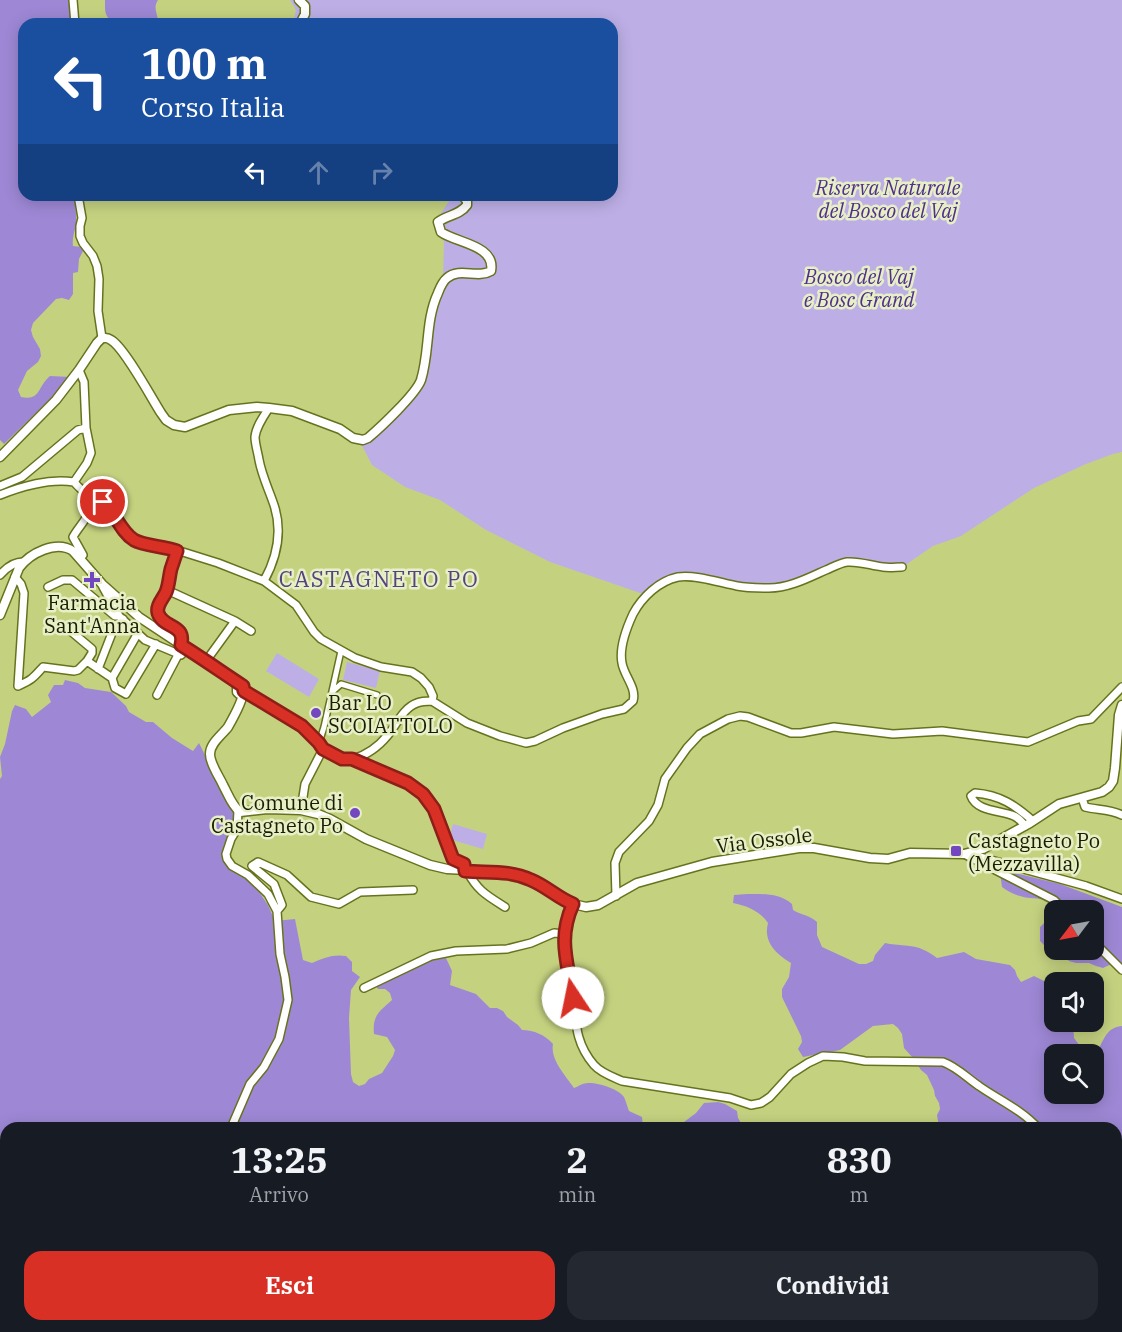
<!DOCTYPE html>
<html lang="it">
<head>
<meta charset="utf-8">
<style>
	:root { --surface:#171b24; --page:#242831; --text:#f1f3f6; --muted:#9ea1a6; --accent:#d93025 }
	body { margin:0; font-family:"IBM Plex Serif",serif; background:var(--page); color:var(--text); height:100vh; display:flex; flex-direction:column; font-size:22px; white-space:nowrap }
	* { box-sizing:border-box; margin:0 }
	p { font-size:20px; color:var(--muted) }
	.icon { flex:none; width:33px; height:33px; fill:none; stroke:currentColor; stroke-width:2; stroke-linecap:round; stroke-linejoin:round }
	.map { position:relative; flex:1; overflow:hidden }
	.drawer { position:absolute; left:0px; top:1122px; width:1122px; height:210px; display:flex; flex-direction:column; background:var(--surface); border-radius:18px 18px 0 0; box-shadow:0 3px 15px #0003 }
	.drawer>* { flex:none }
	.top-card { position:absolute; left:18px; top:18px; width:600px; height:183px; border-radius:18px; box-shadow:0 3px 15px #0003; background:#1a4fa0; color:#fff; overflow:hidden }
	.needle { width:39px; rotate:238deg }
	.buttons { position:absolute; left:1044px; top:900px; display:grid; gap:12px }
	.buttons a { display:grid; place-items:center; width:60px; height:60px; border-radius:12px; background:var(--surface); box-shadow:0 3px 15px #0003; font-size:30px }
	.pin { position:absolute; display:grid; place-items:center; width:51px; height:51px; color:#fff; margin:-26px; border:3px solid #fff; border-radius:50%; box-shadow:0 2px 6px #0007 }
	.me { position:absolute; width:66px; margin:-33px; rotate:349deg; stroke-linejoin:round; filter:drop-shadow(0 0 4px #0008) }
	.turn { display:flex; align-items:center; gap:21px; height:126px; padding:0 24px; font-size:27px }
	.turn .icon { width:78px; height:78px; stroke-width:2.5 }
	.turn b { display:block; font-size:42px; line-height:51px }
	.lanes { display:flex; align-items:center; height:57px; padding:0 24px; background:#0003; justify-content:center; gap:30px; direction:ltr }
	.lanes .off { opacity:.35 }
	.eta { display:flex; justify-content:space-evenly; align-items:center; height:102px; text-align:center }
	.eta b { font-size:36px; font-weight:800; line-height:42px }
	.cta { display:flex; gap:12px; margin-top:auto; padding:12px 24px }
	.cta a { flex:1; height:69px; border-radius:18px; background:var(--accent); color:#fff; font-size:24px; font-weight:800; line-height:69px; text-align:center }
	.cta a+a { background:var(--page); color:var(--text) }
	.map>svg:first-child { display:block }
	.green { fill:#bdafe6 }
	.forest { fill:#9e88d6 }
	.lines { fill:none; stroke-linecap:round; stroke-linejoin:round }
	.pedestrian-casing { stroke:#68721d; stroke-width:8 }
	.minor-casing { stroke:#68721d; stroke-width:10 }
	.tertiary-casing { stroke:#68721d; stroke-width:11 }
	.pedestrian { stroke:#fff; stroke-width:5 }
	.minor { stroke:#fff; stroke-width:7 }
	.tertiary { stroke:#fff; stroke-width:8 }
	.route-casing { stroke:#8d1f18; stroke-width:15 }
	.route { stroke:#d93025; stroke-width:10 }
	.poi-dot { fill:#7347bf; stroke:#e7efc6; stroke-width:2 }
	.labels { text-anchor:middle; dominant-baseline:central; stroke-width:5; stroke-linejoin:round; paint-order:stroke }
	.park-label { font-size:20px; font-style:italic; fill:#512f8a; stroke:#e7efc6 }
	.poi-label { font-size:20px; fill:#1a1e00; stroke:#e7efc6; text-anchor:start }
	.street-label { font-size:20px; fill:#1a1e00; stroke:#e7efc6 }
	.quarter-label { font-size:22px; letter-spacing:1.5px; fill:#55427f; stroke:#e7efc6 }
</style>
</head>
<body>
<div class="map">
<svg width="1122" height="1332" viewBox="0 0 1122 1332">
	<rect width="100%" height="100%" fill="#c4d280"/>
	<path class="green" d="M290,0H1122V452L1113,454L1086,464L1034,488L961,536L933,546L904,566L837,560L813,574L773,587L734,583L677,573L659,581L643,594L550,562L486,530L440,500L405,487L372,465L359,440L383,420L405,398L421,372L426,346V315L443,278L444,243L438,218L453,195H612V24H293L296,10Z
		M277,653L319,679L309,697L266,671Z
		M347,662L380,671L376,688L343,680Z
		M453,824L487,834L483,849L449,839Z"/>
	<path class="forest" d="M0,0H71L70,24H24V195H74C75,205 77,216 76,226C74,233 72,239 73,246L81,247L83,251L79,259L78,272L73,273V294L69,300L62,298L56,299L33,323L31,330L33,337L40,349L41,356L38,362L27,371L18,390L21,397C41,401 37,387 50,376L71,377L46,403L4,444L0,440Z
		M105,0H158C152,9 159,15 158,24H114C104,15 105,12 105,0Z
		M65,680L78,683L85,688L111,692L126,706L129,712L146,722H153L172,738L193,751L199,743L234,814V828L224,845L221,854L223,861L230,868L253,883L268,905L275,921L295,919L303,960L312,963C324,958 333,954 346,956L352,962V971L360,977L351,990L349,1018L351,1074L353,1082L359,1086L365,1084L369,1079L382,1073L393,1056L395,1050L387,1037L374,1034C372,1015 380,1011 392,1000L390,993L385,989H378L376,986L421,963L446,958L452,971L450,985L476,994L490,1008H497L503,1011L507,1017L518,1025L522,1030C534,1030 545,1035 553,1044C550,1060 566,1076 574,1088C579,1086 583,1083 588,1083C597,1082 619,1089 624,1097C626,1101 627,1106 629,1111L642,1117L643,1128H6V1326H81L80,1332H0V779L2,776L0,757L5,744L12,711L15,705L26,709L32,717L51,702L48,695L54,685H63Z
		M1005,868L1015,873L1060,884L1122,907V966C1115,963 1110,964 1103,968L1096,966L1089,963H1076L1069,961L1056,950H1094V910H1055C1044,894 1035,901 1020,896C1013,894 1007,891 1002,887L1000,873Z
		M747,894C763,894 779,893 792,904L793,910C801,915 810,915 817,922V935L822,947L859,964H866L873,961L875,955L885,943C898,946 912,944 924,950C929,952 933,955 937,958L964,952L976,959L1010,965L1015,970L1017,976L1021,982L1034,976L1054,986V1022H1073L1074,1038L1086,1054H1054V1094H1094V1055C1105,1043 1103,1028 1122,1026V1250L1116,1242V1128H939L937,1115L940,1109L939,1103L935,1096L934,1090L927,1075L921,1070L913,1058L904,1048L902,1034L898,1028L893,1024L873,1026L840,1050L803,1057L798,1049L802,1042L801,1036L782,997V989L789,977L791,963C776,954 763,942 768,923C760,911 747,906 733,903L734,895Z
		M1054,914V949L1045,946L1040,941V927Z
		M718,1102L725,1104L737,1111L738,1118L744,1128H676L696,1113L704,1103Z
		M1116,1309L1122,1317V1332H1019L1020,1326H1116Z
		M181,1326H243L244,1332H176Z
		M566,1326H999L997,1332H558Z"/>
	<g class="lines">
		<defs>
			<path id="pedestrian" d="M332,692L341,684L377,695
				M319,743L324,727L341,651"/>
			<path id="minor" d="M73,0L75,24
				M78,195L82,218L80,226V236L83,243L93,256L97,266L99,279L98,311L102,338
				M74,482L87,463L91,453L86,428L84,382L79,370
				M74,482C78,487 85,492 88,497C97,511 79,525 73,537L83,555L80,558
				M0,486L22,477L78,430L86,428
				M0,495C23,486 49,478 74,482
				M90,504L103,502L107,506L124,530L135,540L167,547L218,563L264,581L296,605L314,632L321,639L355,658L381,667L412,672L421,678L429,687L433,696L432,701
				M177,551C175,557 173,563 171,569C169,577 169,585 166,592C163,599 156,605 158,613C163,629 186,623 181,645
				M0,575C6,568 13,562 23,562
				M15,577L21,584L24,593L18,686C33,679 33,678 43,667L74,671L78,670L87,661L112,678L115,688L126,694L156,644
				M264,581C277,557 283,532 274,505C269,490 262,476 259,460C258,453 255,444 255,437C256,427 263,417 269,408
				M48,587L63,580H72L115,616H119
				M103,587L119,616L145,640L181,655L187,649
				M167,590L235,621L251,631
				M67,628L92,649V653L87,661
				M206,661L235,621
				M98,669L112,633L123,619
				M112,678L138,633
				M244,691L302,726L319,743L323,749L342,759H352L408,783L423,794L434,809L453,859L464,864L465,871
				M157,695L178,655
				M432,701L467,723L500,736L526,743L535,741L563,728L602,714L624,709L633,701C637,688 624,676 622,663C619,648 627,627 633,614C642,597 659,581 678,577C694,574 721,583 737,586C747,588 759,588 769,588C789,588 808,578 826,570C833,567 840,563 847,562C860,561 872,566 883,567C889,568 896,567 902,567
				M353,759C367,755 379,746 388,735C397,724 403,708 417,703C422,701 427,701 432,701
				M1082,798L1085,807C1097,810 1110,809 1122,815
				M301,810L305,784L323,749
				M1025,826C1022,822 1019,818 1014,816C1001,810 977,812 971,796L975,793C1000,795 1015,805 1033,821
				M973,852L980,857L1086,886L1122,899
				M964,854L1054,900L1064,910
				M467,871C478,891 486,895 505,907
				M616,896L615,863L619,852L649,821L658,805L665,779L687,748L700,734L728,719L740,716L748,717L791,733H801L834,727L893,734L942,731L1028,742L1078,721L1091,719L1122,687
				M573,904C566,921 562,941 565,959C567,971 571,983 573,995C576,1022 575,1043 594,1065C601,1073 613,1077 622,1081L730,1098L751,1105L761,1103L770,1097L791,1074L808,1063L823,1056L843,1057L865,1061L943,1062C957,1067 967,1078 979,1086C999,1100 1022,1110 1038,1128
				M277,911L282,905L274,884L252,866L258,862L287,875L311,897L339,904L360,892L413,890
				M1094,942L1122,970
				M364,988L431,956L456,951L507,949L531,943L554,933L565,934
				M231,1128L250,1084L264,1067L279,1039L288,1000L285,977L280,954L277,911L268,894L248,875L232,866L227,859L226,854L231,839L237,829L238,811
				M152,1326V1332
				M249,1326L250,1332
				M1034,1332L1037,1326"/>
			<path id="tertiary" d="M299,0L305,6V14L300,24
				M0,457L56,400L79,370L97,343L102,338C107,338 107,337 111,340C124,347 152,399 161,413L166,420L174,425L185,427L229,410L257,407L269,408L292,411L340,429L353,438L363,440L368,438C381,427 416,394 421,380C430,351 425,321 438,293C440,288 442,282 447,278C460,267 477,279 491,271C496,245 456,243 441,232L438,222C447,215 460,215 467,205V201L462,195
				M0,615L19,568C30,553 56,540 73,551L102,584L139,617L243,686L244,691L239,694L237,692V686L241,685
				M243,692C243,700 232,720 228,727C222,735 210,743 210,754C210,764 219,776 223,785C228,794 232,806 240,812L267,809L301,810L318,814L330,819L366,839L430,865L447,869L507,872L518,875L544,886L564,900L573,904L586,907L598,905L637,883L712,862L799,848H814L870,858L888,859L910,853L964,854L983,849L1030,823L1059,804L1102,792L1109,787L1113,781L1115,768L1119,715L1122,705"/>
		</defs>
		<use href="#pedestrian" class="pedestrian-casing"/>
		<use href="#minor" class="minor-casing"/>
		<use href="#tertiary" class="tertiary-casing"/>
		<use href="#pedestrian" class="pedestrian"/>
		<use href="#minor" class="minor"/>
		<use href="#tertiary" class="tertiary"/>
	</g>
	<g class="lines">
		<defs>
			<path id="route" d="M103,502C115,512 120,531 134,540C144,546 164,546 177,551C175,557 173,563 171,569C169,577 169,585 166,592C163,599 156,605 158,613C163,629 186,623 181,645C202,658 223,673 243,686L244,691L302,726L319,743L323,749L342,759H352L408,783L423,794L434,809L453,859L464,864L465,871C488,873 510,870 531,880C546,886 558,898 573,904C557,940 568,962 573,998"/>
		</defs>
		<use href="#route" class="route-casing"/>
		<use href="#route" class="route"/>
	</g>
	<g class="poi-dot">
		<path d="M89 571h6v6h6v6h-6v6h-6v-6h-6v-6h6z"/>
		<circle cx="316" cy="713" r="6"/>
		<circle cx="355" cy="813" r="6"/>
		<rect x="950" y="845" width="12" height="12" rx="3"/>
	</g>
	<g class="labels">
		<g class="park-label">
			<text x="888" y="187">Riserva Naturale<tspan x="888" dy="23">del Bosco del Vaj</tspan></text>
			<text x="859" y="276">Bosco del Vaj<tspan x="859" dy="23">e Bosc Grand</tspan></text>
		</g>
		<g class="poi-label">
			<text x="92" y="602" text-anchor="middle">Farmacia<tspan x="92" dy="23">Sant'Anna</tspan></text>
			<text x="328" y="702">Bar LO<tspan x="328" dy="23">SCOIATTOLO</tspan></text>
			<text x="343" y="802" text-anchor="end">Comune di<tspan x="343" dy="23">Castagneto Po</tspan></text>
			<text x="968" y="840">Castagneto Po<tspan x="968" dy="23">(Mezzavilla)</tspan></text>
		</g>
		<g class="street-label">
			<text transform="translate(764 840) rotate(-7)">Via Ossole</text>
		</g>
		<g class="quarter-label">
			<text x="379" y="578">CASTAGNETO PO</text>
		</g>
	</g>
</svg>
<div class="buttons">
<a><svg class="needle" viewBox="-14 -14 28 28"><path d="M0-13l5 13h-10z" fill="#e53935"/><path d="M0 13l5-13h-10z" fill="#9ea1a6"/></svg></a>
<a><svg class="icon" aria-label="sound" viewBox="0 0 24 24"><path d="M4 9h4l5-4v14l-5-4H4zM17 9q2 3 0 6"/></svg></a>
<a><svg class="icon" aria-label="search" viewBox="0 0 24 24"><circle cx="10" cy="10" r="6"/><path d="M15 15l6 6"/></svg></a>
</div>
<div class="pin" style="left:103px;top:502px;background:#d93025"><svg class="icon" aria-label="arrive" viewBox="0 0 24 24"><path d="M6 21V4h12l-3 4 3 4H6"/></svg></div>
<svg class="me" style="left:573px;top:998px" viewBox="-20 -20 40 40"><circle r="19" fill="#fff"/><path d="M0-13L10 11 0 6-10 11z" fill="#d93025"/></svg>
<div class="top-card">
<div class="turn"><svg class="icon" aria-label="left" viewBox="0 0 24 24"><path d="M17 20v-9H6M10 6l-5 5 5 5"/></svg><div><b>100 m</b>Corso Italia</div></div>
<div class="lanes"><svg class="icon" aria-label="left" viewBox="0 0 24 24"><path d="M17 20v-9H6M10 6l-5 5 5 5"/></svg><svg class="icon off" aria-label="ahead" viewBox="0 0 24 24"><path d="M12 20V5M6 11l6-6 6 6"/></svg><svg class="icon off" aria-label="right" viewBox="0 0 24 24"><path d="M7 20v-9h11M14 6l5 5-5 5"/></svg></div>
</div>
<section class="drawer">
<div class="eta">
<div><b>13:25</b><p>Arrivo</p></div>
<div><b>2</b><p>min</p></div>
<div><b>830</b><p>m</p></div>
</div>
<div class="cta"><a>Esci</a><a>Condividi</a></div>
</section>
</div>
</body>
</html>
